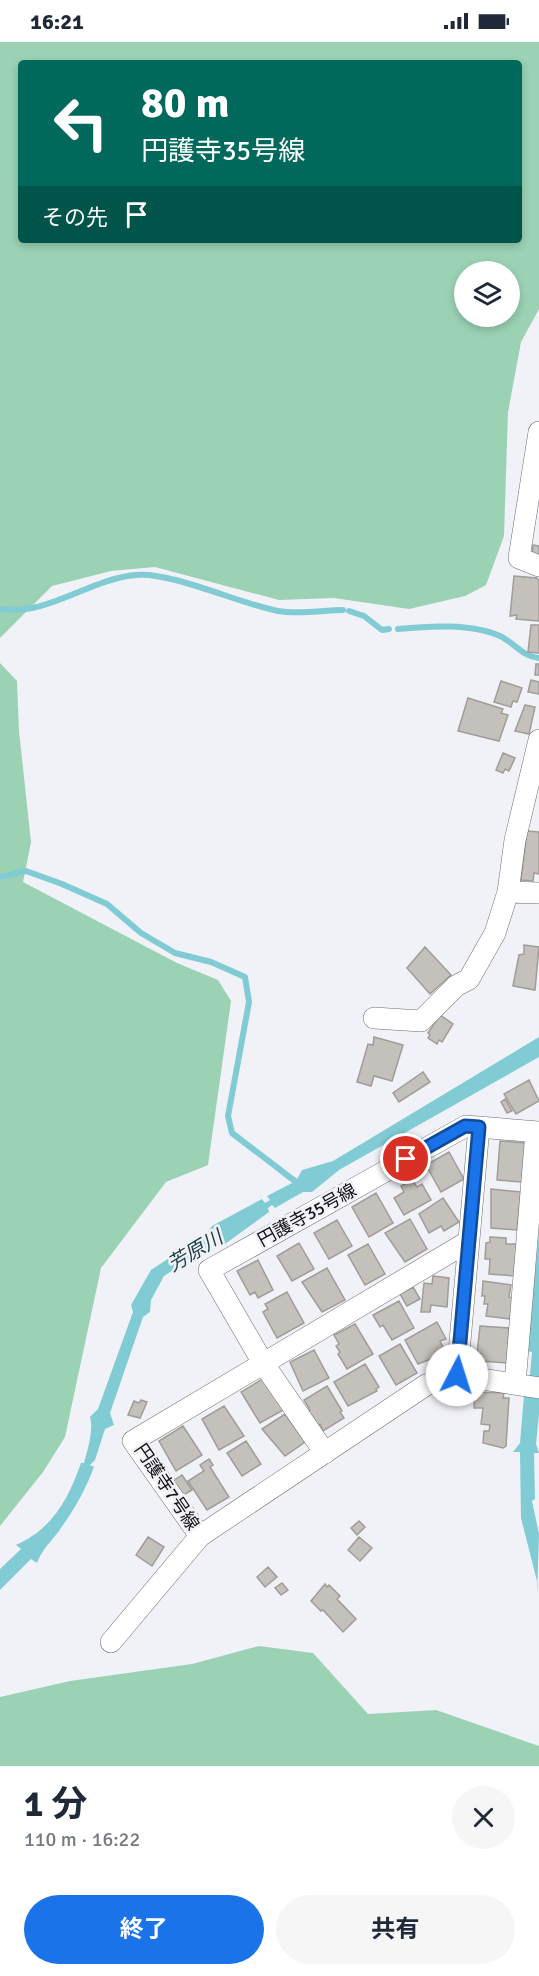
<!DOCTYPE html>
<html lang="ja">
<head>
<meta charset="utf-8">
<style>
	:root { --surface:#fff; --page:#f6f6f7; --text:#1f2937; --muted:#747a83; --accent:#1a73e8 }
	body { margin:0; font-family:Signika,"Noto Sans JP",sans-serif; background:var(--page); color:var(--text); height:100vh; display:flex; flex-direction:column; font-size:22px; white-space:nowrap }
	* { box-sizing:border-box; margin:0 }
	p { font-size:20px; color:var(--muted) }
	.icon { flex:none; width:33px; height:33px; fill:none; stroke:currentColor; stroke-width:2; stroke-linecap:round; stroke-linejoin:round }
	.map { position:relative; height:1724px; overflow:hidden }
	.panel { display:flex; flex-direction:column; background:var(--surface); flex:1 }
	.panel>* { flex:none }
	.top-card { position:absolute; left:18px; top:18px; width:504px; height:183px; border-radius:6px; box-shadow:0 3px 9px #0003; background:#00695c; color:#fff; overflow:hidden }
	.buttons { position:absolute; left:454px; top:219px; display:grid; gap:12px }
	.buttons a { display:grid; place-items:center; width:66px; height:66px; border-radius:50%; background:var(--surface); box-shadow:0 3px 9px #0003; font-size:30px }
	.pin { position:absolute; display:grid; place-items:center; width:51px; height:51px; color:#fff; margin:-26px; border:3px solid #fff; border-radius:50%; box-shadow:0 2px 6px #0007 }
	.me { position:absolute; width:66px; margin:-33px; rotate:5deg; stroke-linejoin:round; filter:drop-shadow(0 0 4px #0008) }
	.turn { display:flex; align-items:center; gap:21px; height:126px; padding:0 24px; font-size:27px }
	.turn .icon { width:78px; height:78px; stroke-width:2.5 }
	.turn b { display:block; font-size:42px; line-height:51px }
	.then { display:flex; align-items:center; height:57px; padding:0 24px; background:#0003; gap:12px; font-size:22px }
	.round { display:grid; place-items:center; flex:none; width:63px; height:63px; border-radius:32px; background:var(--page) }
	.headline { display:flex; align-items:center; justify-content:space-between; height:102px; padding:0 24px }
	h1 { font-size:36px; font-weight:700; line-height:45px }
	.action { display:flex; gap:12px; margin-top:auto; padding:12px 24px }
	.action a { flex:1; height:69px; border-radius:36px; background:var(--accent); color:#fff; font-size:24px; font-weight:700; line-height:69px; text-align:center }
	.action a+a { background:var(--page); color:var(--text) }
	.status { display:flex; justify-content:space-between; align-items:center; height:42px; padding:0 30px; background:var(--surface); direction:ltr }
	.status svg { height:16px; fill:currentColor }
	.map>svg:first-child { display:block }
	.green { fill:#9bd2b4; fill-rule:evenodd }
	.water { fill:#81ccd4 }
	.lines { fill:none; stroke-linecap:round; stroke-linejoin:round }
	.stream { stroke:#81ccd4; stroke-width:6 }
	.building { fill:#c4c0bb; stroke:#a19c98; stroke-width:1.5 }
	.street-casing { stroke:#6d6d73; stroke-width:22 }
	.street { stroke:#fff; stroke-width:21 }
	.route-casing { stroke:#114b97; stroke-width:15 }
	.route { stroke:#1a73e8; stroke-width:10 }
	.labels { text-anchor:middle; dominant-baseline:central; stroke-width:5; stroke-linejoin:round; paint-order:stroke }
	.street-label { font-size:18px; fill:#111113; stroke:#f1f1f8 }
	.water-label { font-size:20px; font-style:italic; fill:#1a3e42; stroke:#f1f1f8 }
</style>
</head>
<body>
<div class="status"><b>16:21</b><svg viewBox="0 0 49 12"><path d="M0 12V9h3v3zM5 12V6h3v6zM10 12V3h3v9zM15 12V0h3v12zM26 1h20v11H26zM47 4h2v5h-2z"/></svg></div>
<div class="map">
<svg width="539" height="1724" viewBox="0 0 539 1724">
	<rect width="100%" height="100%" fill="#f1f1f8"/>
	<path class="green" d="M0,0H539V267L521,300L508,370L504,494L486,543L465,554L409,567L334,556L279,558L155,525L111,529L52,544L0,596ZM21,21H519V198H21ZM465,230H510V274H465Z
		M0,621L17,639L19,689L31,800L23,840L177,921L218,938L231,959L208,1123L166,1140L101,1226L65,1395L43,1430L0,1484Z
		M259,1604L313,1611L368,1672L436,1668L539,1704V1724H0V1655L70,1639L192,1622Z"/>
	<path class="water" d="M539,995V1015L339,1128L312,1150H303L275,1166L272,1163L268,1166L269,1170L225,1202L211,1203L164,1234L151,1258L150,1270L143,1275L110,1371L114,1383L105,1387L95,1418L90,1423L94,1425C86,1446 76,1465 63,1483C53,1499 45,1502 37,1521L31,1517L0,1548V1527L21,1507L16,1503C52,1487 68,1458 81,1421H84C87,1410 94,1387 90,1375L98,1367L133,1270L131,1263L151,1228L207,1191L212,1184L262,1157L265,1161L270,1158L267,1154L296,1139L302,1128L333,1119Z
		M539,1191V1372L536,1402L539,1411H534L535,1457L532,1459L539,1492L537,1554V1539L521,1476L520,1410H513L520,1401L524,1353L530,1333L532,1310L527,1309Z"/>
	<g class="lines">
		<path class="stream" d="M0,567C49,574 89,537 136,533C173,530 240,562 278,569C298,573 323,568 343,568
			M349,569L364,574L382,588L389,587
			M398,587C428,584 471,581 500,594C515,601 521,614 539,616
			M0,835L26,829L62,842L107,862L141,891L175,911L211,920L245,935L249,960L228,1074L232,1091L300,1143"/>
	</g>
	<path class="building" d="M533,503L539,504V516L532,515Z
		M514,534L537,536L539,539V579L516,577L517,573L510,574Z
		M531,583H539V611L528,610Z
		M536,622H539V633H535Z
		M531,638L539,640V652L528,650Z
		M501,639L522,646L517,660L513,659L511,665L494,660Z
		M468,656L503,667L501,671L508,673L499,699L458,689Z
		M525,663L535,665L529,692L515,689Z
		M503,711L515,716L509,729L505,727L503,731L496,728Z
		M527,789L539,790V832L534,831L533,839L521,838Z
		M524,903L539,905L535,948L513,944L519,913L524,912Z
		M425,905L451,933L430,952L407,926Z
		M440,973L453,982L442,1000L439,998L437,1002L428,996L430,993L428,991Z
		M374,995L403,1003L392,1039L374,1034L371,1044L357,1040L368,1002L373,1003Z
		M423,1030L430,1040L399,1060L393,1051Z
		M529,1038L539,1059L516,1072L504,1052Z
		M505,1057L512,1069L507,1071L501,1060Z
		M500,1099L526,1101L522,1140L497,1138Z
		M449,1110L464,1137L441,1150L426,1123Z
		M412,1138L417,1145L422,1142L431,1158L404,1173L394,1156L404,1150L401,1144Z
		M491,1147L521,1150L517,1188L491,1186Z
		M376,1151L393,1181L369,1195L352,1165Z
		M443,1156L459,1180L444,1189L441,1184L429,1191L419,1172Z
		M410,1177L427,1207L405,1220L385,1191Z
		M337,1178L352,1204L329,1217L314,1191Z
		M490,1195L506,1196V1202H517L515,1234L489,1232L490,1217H485L486,1201L490,1200Z
		M299,1201L314,1227L292,1239L277,1214Z
		M368,1202L385,1232L365,1243L348,1213Z
		M258,1218L273,1248L258,1256L255,1250L250,1253L237,1229Z
		M327,1226L345,1258L322,1270L302,1240Z
		M433,1234L449,1236L447,1265L431,1263L430,1270H421L424,1241L432,1242Z
		M483,1239L511,1243L509,1255L513,1256L510,1277L486,1274L488,1262H484L485,1254H482Z
		M413,1245L420,1257L407,1264L400,1252Z
		M287,1250L304,1281L277,1296L263,1270L268,1267L265,1262Z
		M399,1259L414,1286L392,1298L383,1283L380,1285L373,1273Z
		M437,1280L446,1297L440,1299L446,1311L418,1322L405,1298Z
		M355,1282L373,1312L347,1327L338,1312L340,1310L336,1304L339,1302L334,1293Z
		M480,1284L509,1286L507,1321L481,1319V1312H477Z
		M400,1302L417,1331L396,1343L379,1314Z
		M314,1308L329,1336L303,1349L290,1320Z
		M365,1322L379,1345L376,1347L377,1349L348,1364L334,1340Z
		M266,1335L285,1367L260,1381L241,1350Z
		M327,1344L342,1369L340,1370L344,1376L323,1389L320,1382L317,1384L307,1369L310,1368L304,1358Z
		M475,1350L504,1351L503,1356H509L506,1404L503,1406L483,1401L484,1389H489L490,1383L481,1382L483,1366H474Z
		M141,1358L147,1360L140,1376L128,1373L134,1359L139,1361Z
		M224,1364L244,1394L219,1408L202,1377Z
		M285,1372L305,1400L285,1414L262,1387Z
		M183,1384L202,1413L176,1429L159,1399Z
		M246,1399L261,1422L242,1434L227,1411Z
		M209,1417L213,1423L210,1425L229,1455L207,1468L188,1439L204,1429L200,1423Z
		M182,1433L192,1448L182,1454L173,1439Z
		M359,1479L365,1485L357,1493L351,1486Z
		M148,1495L164,1505L152,1524L136,1513Z
		M359,1495L372,1506L360,1519L348,1508Z
		M268,1525L277,1535L265,1545L257,1535Z
		M282,1541L288,1548L281,1553L275,1546Z
		M325,1542L327,1545L329,1543L340,1554L337,1557L356,1577L343,1590L323,1568L321,1569L311,1559Z"/>
	<g class="lines">
		<defs>
			<path id="street" d="M539,390L519,516L539,524
				M539,698L515,798L508,850L539,851
				M374,976L421,979L456,944L469,937L495,891L508,850
				M469,1199L133,1399L200,1494L426,1343L457,1333L539,1346
				M457,1333L479,1085
				M515,1342L536,1090
				M325,1411L263,1321L209,1228L466,1084L539,1090
				M111,1600L200,1494"/>
		</defs>
		<use href="#street" class="street-casing"/>
		<use href="#street" class="street"/>
	</g>
	<g class="lines">
		<defs>
			<path id="route" d="M406,1117L465,1084L479,1085L457,1333"/>
		</defs>
		<use href="#route" class="route-casing"/>
		<use href="#route" class="route"/>
	</g>
	<g class="labels">
		<g class="street-label">
			<text transform="translate(307 1173) rotate(-29)">円護寺35号線</text>
			<text transform="translate(167 1445) rotate(56)">円護寺7号線</text>
		</g>
		<g class="water-label">
			<text transform="translate(195 1209) rotate(-31)">芳原川</text>
		</g>
	</g>
</svg>
<div class="buttons">
<a><svg class="icon" aria-label="layers" viewBox="0 0 24 24"><path d="M12 4l9 5-9 5-9-5zM3 14l9 5 9-5"/></svg></a>
</div>
<div class="pin" style="left:406px;top:1117px;background:#d93025"><svg class="icon" aria-label="arrive" viewBox="0 0 24 24"><path d="M6 21V4h12l-3 4 3 4H6"/></svg></div>
<svg class="me" style="left:457px;top:1333px" viewBox="-20 -20 40 40"><circle r="19" fill="#fff"/><path d="M0-13L10 11 0 6-10 11z" fill="#1a73e8"/></svg>
<div class="top-card">
<div class="turn"><svg class="icon" aria-label="left" viewBox="0 0 24 24"><path d="M17 20v-9H6M10 6l-5 5 5 5"/></svg><div><b>80 m</b>円護寺35号線</div></div>
<div class="then">その先<svg class="icon" aria-label="arrive" viewBox="0 0 24 24"><path d="M6 21V4h12l-3 4 3 4H6"/></svg></div>
</div>
</div>
<section class="panel">
<div class="headline"><div><h1>1 分</h1><p>110 m · 16:22</p></div><a class="round"><svg class="icon" aria-label="close" viewBox="0 0 24 24"><path d="M6 6l12 12M18 6L6 18"/></svg></a></div>
<div class="action"><a>終了</a><a>共有</a></div>
</section>
</body>
</html>
